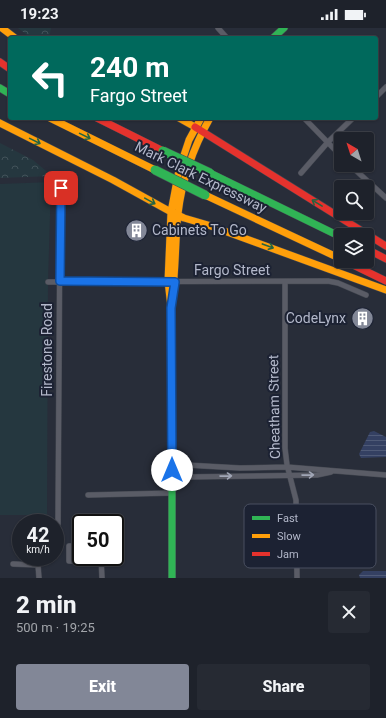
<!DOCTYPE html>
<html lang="en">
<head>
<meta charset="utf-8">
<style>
	:root { --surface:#1e222b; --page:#262a33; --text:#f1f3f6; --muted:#a1a4a9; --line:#3c3f47; --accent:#828797 }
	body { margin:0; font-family:Roboto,sans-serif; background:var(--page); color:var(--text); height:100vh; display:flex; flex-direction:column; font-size:15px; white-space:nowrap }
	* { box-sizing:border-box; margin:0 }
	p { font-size:13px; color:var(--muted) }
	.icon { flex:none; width:22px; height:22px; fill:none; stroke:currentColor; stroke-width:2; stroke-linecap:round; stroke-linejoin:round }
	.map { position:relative; height:550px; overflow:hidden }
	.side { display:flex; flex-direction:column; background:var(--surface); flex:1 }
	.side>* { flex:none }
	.top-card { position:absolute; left:8px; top:8px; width:370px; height:84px; border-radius:4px; box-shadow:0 1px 3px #0004,0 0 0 1px var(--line); background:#00695c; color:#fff; overflow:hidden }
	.needle { width:26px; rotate:321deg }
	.tools { position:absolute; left:334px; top:104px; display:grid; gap:8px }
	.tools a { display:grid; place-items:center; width:40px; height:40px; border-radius:4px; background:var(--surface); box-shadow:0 1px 3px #0004,0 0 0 1px var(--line); font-size:20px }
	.speed { position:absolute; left:12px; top:486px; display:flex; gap:8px; font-size:20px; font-weight:700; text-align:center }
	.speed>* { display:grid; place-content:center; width:52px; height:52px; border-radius:50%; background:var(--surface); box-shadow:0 1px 3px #0004,0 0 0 1px var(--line); line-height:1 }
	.speed small { font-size:10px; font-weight:400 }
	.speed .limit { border:2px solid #111; border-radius:6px; background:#fff; color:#111 }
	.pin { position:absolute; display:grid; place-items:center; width:34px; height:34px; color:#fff; margin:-17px; border-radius:8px; box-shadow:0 2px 6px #0006 }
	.me { position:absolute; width:44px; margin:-22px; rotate:0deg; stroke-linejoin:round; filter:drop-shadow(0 0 3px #0008) }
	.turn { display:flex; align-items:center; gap:14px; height:84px; padding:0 16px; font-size:18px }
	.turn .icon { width:52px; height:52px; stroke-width:2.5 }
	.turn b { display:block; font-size:28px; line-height:34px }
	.round { display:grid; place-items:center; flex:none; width:42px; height:42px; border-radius:4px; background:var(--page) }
	.head { display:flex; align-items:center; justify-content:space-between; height:68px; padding:0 16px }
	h1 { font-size:24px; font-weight:800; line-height:30px }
	.button { display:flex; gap:8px; margin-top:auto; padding:8px 16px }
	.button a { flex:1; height:46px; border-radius:4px; background:var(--accent); color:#fff; font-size:16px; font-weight:800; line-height:46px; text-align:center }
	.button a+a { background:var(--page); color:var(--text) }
	.status { display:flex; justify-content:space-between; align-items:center; height:28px; padding:0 20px; background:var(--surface); direction:ltr }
	.status svg { height:11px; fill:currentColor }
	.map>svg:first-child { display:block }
	.grass { fill:#25373f }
	.forest { fill:url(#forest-crowns) }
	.water { fill:url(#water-rules) }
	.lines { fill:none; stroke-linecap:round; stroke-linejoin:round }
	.street-casing { stroke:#454952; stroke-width:6 }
	.fast-casing { stroke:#454952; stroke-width:8 }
	.slow-casing { stroke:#454952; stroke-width:8 }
	.jam-casing { stroke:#454952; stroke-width:8 }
	.street { stroke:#5a5c66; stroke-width:5 }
	.fast { stroke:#30b455; stroke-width:7 }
	.slow { stroke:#ff9f0a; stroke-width:7 }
	.jam { stroke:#e5322d; stroke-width:7 }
	.fast-bridge-casing { stroke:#454954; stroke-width:10; stroke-linecap:butt }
	.fast-bridge { stroke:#30b455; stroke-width:9 }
	.oneway { stroke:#256442 }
	.oneway2 { stroke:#a1a6b6 }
	.route-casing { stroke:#114b97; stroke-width:10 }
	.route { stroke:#1a73e8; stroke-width:7 }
	.labels { text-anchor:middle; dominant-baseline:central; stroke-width:4; stroke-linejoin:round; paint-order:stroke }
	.street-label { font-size:14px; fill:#b3b8ca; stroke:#1c2233 }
	.poi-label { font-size:14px; fill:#b3b8ca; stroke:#1c2233; text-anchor:start }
	.key { fill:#1c2233; stroke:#494f60; stroke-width:1 }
	.key-label { font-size:11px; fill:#b3b8ca }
</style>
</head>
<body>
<div class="status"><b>19:23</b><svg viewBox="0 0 49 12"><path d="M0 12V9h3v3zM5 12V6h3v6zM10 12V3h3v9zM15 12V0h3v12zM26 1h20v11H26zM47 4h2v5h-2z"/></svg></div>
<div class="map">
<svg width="386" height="550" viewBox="0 0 386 550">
	<defs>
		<pattern id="forest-crowns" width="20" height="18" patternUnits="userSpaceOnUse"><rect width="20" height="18" fill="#25373f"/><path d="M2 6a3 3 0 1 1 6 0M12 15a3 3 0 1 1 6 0" fill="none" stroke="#425259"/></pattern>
		<pattern id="water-rules" width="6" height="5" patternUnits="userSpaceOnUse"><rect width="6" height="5" fill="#344062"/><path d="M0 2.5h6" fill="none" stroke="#4f5a77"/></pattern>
	</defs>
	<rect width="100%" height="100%" fill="#282d39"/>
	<path class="grass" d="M51,154L48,254L47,487H0V156Z"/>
	<path class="forest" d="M18,0H51L49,10H31Z
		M0,115L33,132L52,148L0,150Z"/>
	<path class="water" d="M374,403L386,409V429L361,430L359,426L370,404Z
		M363,543H386V550H360L359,547Z"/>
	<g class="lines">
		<defs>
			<path id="street" d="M218,0L227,10
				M376,69L386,59
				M304,90L341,128
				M350,137L386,170
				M301,145L328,114L353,90
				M48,254L328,253L338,255L366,267
				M285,254V420L287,437L296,472L297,550
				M172,443H180L186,437L240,440L287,439L386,447
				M180,443L185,449L317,447L331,444
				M88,467L172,465
				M58,496L60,184L62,148
				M81,518H69V533H101
				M101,529L102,550
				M13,536L38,537L39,550"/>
			<path id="fast" d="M273,10L284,0
				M0,60L10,66
				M210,145L341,209
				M172,318V550"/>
			<path id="slow" d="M2,0L15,10
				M50,90L155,142
				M179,90L195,99
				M0,95L113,152L171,184
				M205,167L341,231
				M171,184L184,190L208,197L386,262
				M172,269C176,241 175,214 178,186C182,151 193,120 210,90
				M172,318L171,279L168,253L171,184L179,142L189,112L201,90"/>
			<path id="jam" d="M0,34L10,41
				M97,90L163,123
				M195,99L386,218
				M367,221L386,231
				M345,233L386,253"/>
		</defs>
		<use href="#street" class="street-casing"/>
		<use href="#fast" class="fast-casing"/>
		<use href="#slow" class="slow-casing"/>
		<use href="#jam" class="jam-casing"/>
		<use href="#street" class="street"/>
		<use href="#fast" class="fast"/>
		<use href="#slow" class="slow"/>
		<use href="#jam" class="jam"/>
		<defs>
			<path id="fast-bridge" d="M163,123L210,145
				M155,142L205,167"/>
		</defs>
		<use href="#fast-bridge" class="fast-bridge-casing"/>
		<use href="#fast-bridge" class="fast-bridge"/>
	</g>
	<defs><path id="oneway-shaft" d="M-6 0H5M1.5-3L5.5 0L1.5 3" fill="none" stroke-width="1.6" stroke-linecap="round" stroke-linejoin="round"/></defs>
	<g class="oneway">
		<use href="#oneway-shaft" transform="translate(85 108) rotate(26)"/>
		<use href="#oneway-shaft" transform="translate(35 113) rotate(26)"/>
		<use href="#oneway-shaft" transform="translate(150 173) rotate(29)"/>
		<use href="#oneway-shaft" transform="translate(317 175) rotate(-149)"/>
		<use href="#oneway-shaft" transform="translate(268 218) rotate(20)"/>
	</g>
	<g class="oneway2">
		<use href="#oneway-shaft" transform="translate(308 447) rotate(-1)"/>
		<use href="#oneway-shaft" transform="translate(226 448) rotate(-1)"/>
	</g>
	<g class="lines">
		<defs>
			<path id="route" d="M61,160L60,253L175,254L171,280L172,442"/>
		</defs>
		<use href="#route" class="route-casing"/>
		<use href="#route" class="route"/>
	</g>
	<defs>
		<symbol id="building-disc" viewBox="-11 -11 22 22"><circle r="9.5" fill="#828797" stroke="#1c2233"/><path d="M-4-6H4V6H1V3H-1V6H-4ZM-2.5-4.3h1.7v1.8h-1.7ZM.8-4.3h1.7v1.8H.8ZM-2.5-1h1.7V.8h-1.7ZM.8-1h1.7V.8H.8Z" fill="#fff"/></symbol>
	</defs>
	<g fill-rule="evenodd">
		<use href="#building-disc" x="124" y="190" width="25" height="25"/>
		<use href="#building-disc" x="350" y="278" width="25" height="25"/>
	</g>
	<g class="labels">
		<g class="street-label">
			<text transform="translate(201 149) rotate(26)">Mark Clark Expressway</text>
			<text x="232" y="242">Fargo Street</text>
			<text transform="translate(47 322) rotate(-90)">Firestone Road</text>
			<text transform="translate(274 379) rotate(-91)">Cheatham Street</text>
		</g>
		<g class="poi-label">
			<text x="152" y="202">Cabinets To Go</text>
			<text x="346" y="290" text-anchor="end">CodeLynx</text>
		</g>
	</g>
	<rect x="244" y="476" width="132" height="64" rx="6" class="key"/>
	<rect x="252" y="488" width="18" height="4" fill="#30b455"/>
	<rect x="252" y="506" width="18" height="4" fill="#ff9f0a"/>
	<rect x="252" y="524" width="18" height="4" fill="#e5322d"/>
	<g class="key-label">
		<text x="277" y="494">Fast</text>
		<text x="277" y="512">Slow</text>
		<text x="277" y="530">Jam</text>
	</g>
</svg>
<div class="tools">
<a><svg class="needle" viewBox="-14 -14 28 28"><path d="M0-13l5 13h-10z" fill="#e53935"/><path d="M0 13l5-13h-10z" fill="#a1a4a9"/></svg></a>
<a><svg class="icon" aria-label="search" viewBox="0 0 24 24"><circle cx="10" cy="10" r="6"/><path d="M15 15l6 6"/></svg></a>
<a><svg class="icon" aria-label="layers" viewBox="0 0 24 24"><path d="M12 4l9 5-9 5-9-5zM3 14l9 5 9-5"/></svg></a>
</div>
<div class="speed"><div>42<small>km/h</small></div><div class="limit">50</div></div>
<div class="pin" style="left:61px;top:160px;background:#d93025"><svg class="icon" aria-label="arrive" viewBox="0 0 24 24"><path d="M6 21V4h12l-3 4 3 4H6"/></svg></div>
<svg class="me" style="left:172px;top:442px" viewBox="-20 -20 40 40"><circle r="19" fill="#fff"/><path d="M0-13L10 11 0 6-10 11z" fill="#1a73e8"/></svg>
<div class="top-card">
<div class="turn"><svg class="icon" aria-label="left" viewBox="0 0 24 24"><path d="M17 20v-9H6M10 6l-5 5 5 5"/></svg><div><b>240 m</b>Fargo Street</div></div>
</div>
</div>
<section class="side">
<div class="head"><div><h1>2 min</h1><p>500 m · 19:25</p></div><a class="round"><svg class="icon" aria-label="close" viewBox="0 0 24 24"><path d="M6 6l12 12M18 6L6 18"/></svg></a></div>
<div class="button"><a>Exit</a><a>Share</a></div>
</section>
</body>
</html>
